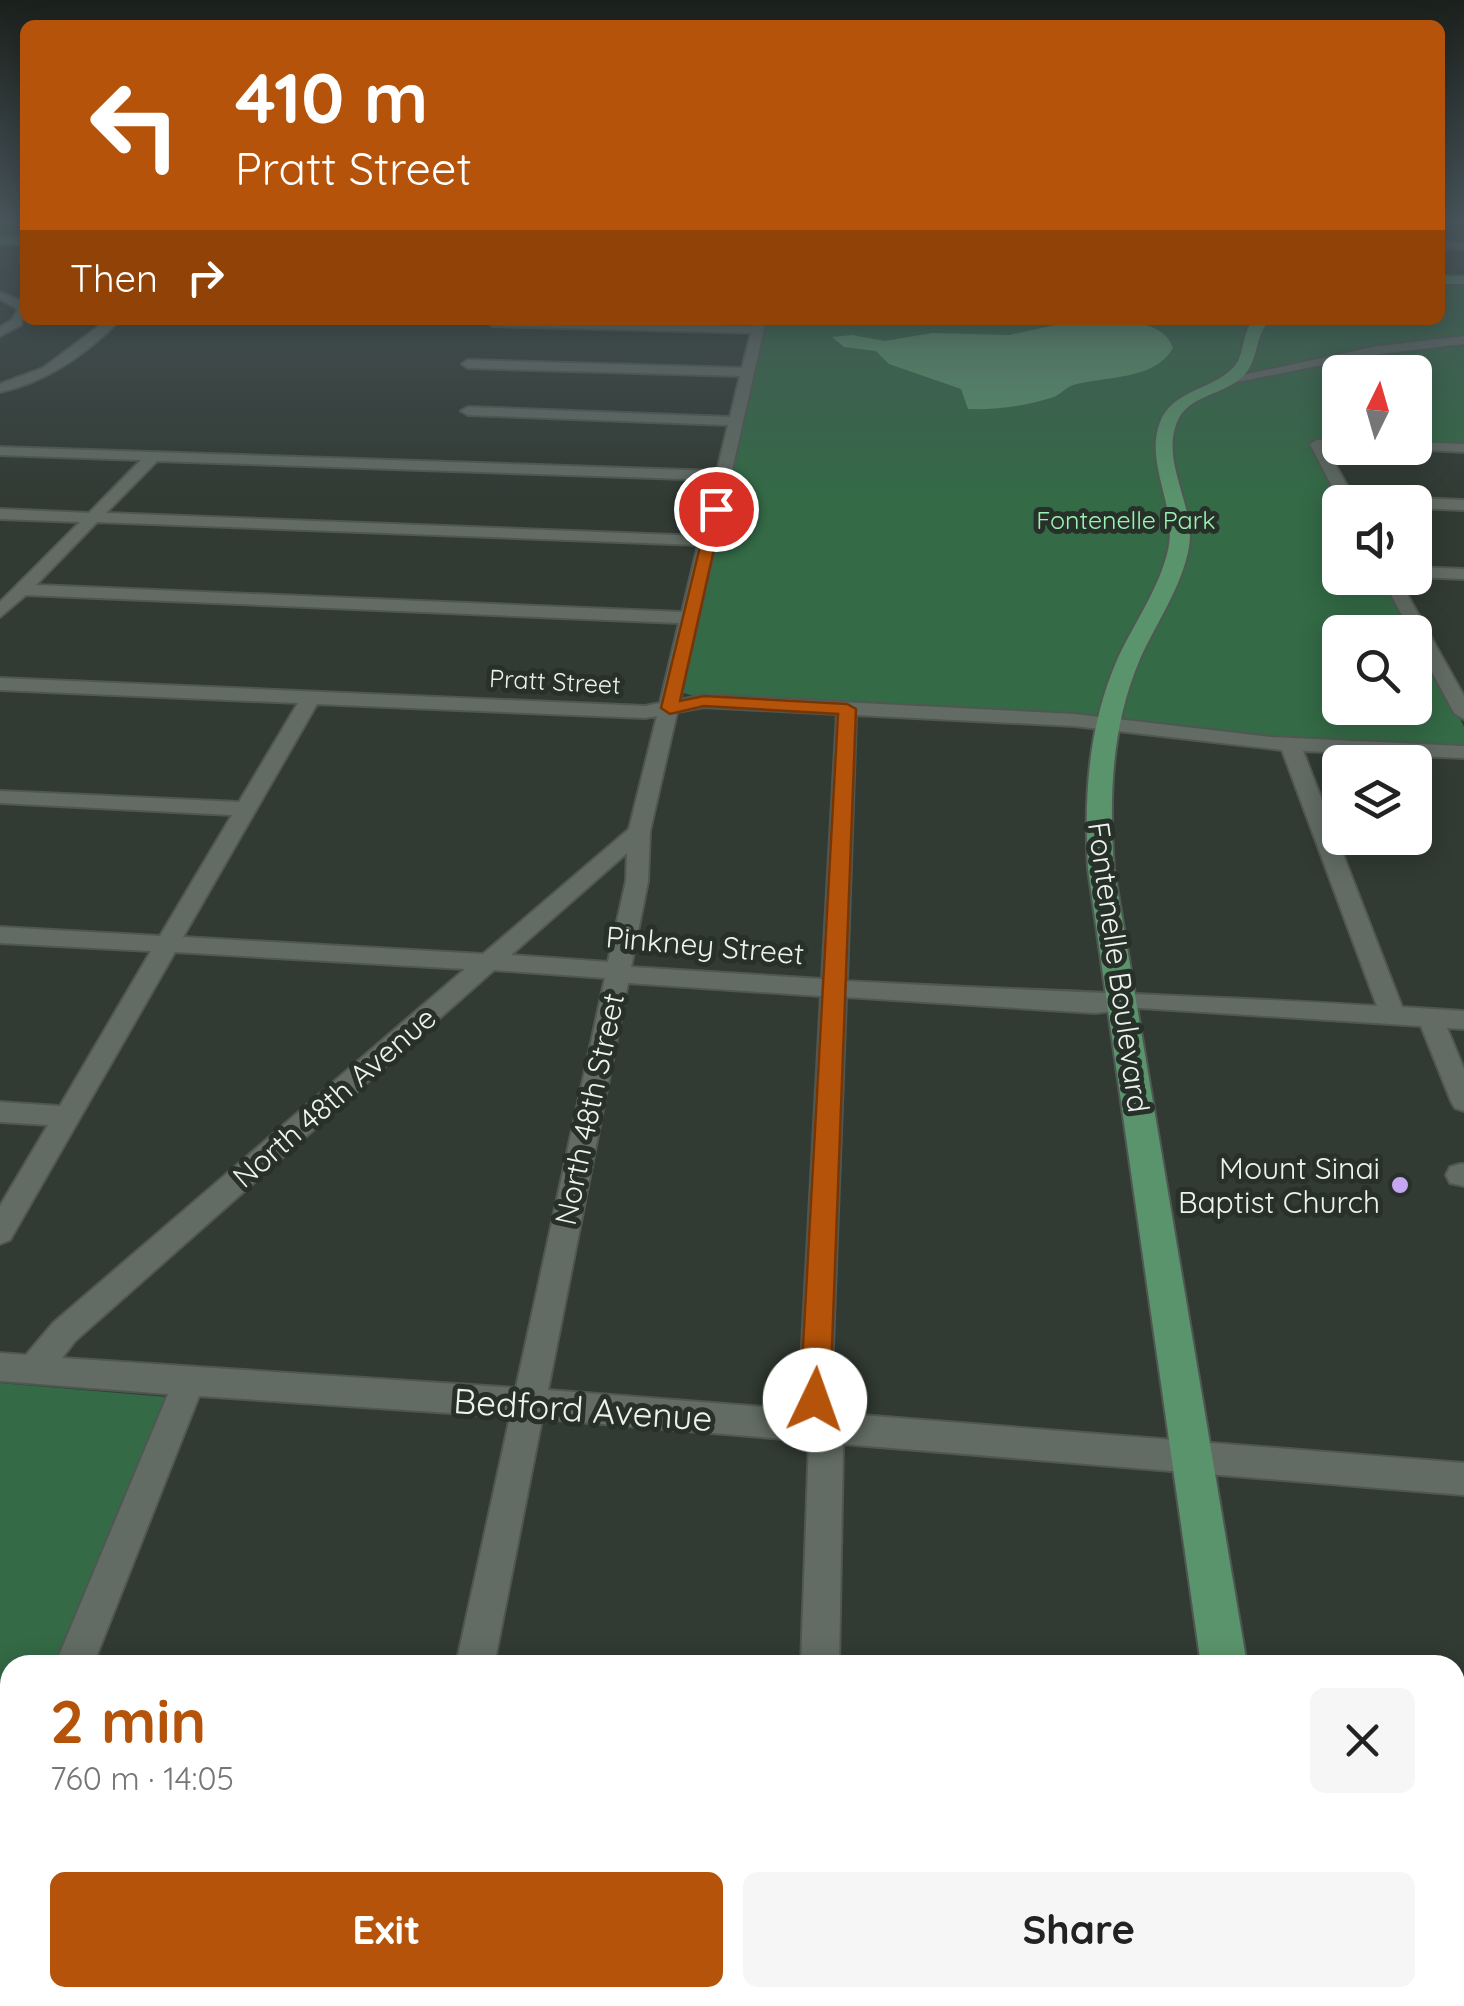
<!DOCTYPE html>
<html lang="en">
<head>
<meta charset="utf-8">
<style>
	:root { --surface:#fff; --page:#f6f6f6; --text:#222; --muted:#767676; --accent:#b45309 }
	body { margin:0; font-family:Quicksand,sans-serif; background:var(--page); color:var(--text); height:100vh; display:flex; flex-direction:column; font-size:38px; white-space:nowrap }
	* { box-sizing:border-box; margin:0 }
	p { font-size:32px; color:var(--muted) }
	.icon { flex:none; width:55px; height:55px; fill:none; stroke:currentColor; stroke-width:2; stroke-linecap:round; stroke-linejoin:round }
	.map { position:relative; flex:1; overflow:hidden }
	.side { position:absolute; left:0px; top:1655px; width:1465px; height:352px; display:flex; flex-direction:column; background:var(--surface); border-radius:30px 30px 0 0; box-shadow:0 5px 25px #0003 }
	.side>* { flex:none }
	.top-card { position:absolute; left:20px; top:20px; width:1425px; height:305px; border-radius:15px; box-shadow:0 5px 25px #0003; background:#b45309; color:#fff; overflow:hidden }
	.needle { width:65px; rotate:5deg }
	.controls { position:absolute; left:1322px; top:355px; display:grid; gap:20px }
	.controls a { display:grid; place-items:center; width:110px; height:110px; border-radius:15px; background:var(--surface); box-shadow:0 5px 25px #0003; font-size:50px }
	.pin { position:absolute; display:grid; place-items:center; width:85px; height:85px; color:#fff; margin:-42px; border:5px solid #fff; border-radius:50%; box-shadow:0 2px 10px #0007 }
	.me { position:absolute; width:110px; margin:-55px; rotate:3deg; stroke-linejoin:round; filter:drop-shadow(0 0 8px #0008) }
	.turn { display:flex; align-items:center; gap:35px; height:210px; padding:0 50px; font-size:45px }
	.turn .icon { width:130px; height:130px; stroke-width:2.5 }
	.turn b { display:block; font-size:70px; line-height:85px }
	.then { display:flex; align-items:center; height:95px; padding:0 50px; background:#0003; gap:20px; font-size:38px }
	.round { display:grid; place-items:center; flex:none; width:105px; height:105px; border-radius:15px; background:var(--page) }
	.head { display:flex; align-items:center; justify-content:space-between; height:170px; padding:0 50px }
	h1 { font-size:60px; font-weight:700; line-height:75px; color:var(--accent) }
	.action { display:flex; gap:20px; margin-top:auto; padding:20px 50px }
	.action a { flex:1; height:115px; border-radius:15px; background:var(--accent); color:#fff; font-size:40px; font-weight:700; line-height:115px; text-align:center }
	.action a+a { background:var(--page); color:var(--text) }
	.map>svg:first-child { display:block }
	.green { fill:#346a46; fill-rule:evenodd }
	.water { fill:#5b986d }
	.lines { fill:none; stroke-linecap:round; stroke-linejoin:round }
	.minor-casing { stroke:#505752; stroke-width:4 }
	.major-casing { stroke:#505752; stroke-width:4 }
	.minor { fill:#626c64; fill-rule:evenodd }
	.major { fill:#5a946c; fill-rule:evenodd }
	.route { fill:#b45309; stroke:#753606; stroke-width:2.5 }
	.poi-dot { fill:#c5a7f1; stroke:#273029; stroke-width:4 }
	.labels { text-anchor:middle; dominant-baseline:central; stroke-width:10; stroke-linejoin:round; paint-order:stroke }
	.far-park-label { font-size:25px; fill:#9bf3b5; stroke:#273029 }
	.far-street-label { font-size:25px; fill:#ecf2ed; stroke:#273029 }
	.street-label { font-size:30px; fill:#ecf2ed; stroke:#273029 }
	.poi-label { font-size:30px; fill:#ecf2ed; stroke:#273029; text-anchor:end }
	.near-street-label { font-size:35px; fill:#ecf2ed; stroke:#273029 }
</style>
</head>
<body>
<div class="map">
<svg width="1464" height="2006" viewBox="0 0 1464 2006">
	<rect width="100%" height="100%" fill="#313a33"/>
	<path class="green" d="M1440,281L1464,282V445L1415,444V372H1340V441H1310L1343,496L1340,578H1393L1464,727V748C1341,743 1214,741 1093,715L694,696L680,692L764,320H1440ZM1340,632H1415V708H1340Z
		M0,1383L167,1397L58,1665H10V1780L0,1805Z"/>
	<path class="water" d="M1078,320C1106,321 1163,315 1173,348C1154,381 1105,376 1073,385C1065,388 1061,394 1054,397C1027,406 996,410 968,409L961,389L889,364L876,351L844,347L832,337L852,335L885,341L932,333L1009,335Z"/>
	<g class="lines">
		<defs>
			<path id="minor" d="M1440,242L1464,243V249L1440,248Z
				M0,292L25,302L21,325L0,336V327L12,320L18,309L0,299Z
				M107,320H120C86,354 47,382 0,392V384L43,368Z
				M487,320L752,326L754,320H766L680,700L704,695L1074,714L1271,737L1464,746V758L1303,751L1402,1007L1464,1011V1029L1447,1028L1464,1069V1111L1455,1108L1451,1101L1421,1026L1140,1008L1095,1013L846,997L831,1400L835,1413L1464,1463V1495L843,1444L839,1665H801L809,1441L542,1419L494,1665H456L510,1417L199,1396L93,1665H55L168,1394L0,1381V1353L26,1355L53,1323L465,969L175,952L10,1240L0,1244V1206L48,1125L0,1122V1102L60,1106L151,951L0,943V927L160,936L232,815L0,803V791L239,802L298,703L0,690V678L645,706L660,703L679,623L26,595L0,617V602L80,522L0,519V509L89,513L141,460L0,455V447L717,471L728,425L468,415L461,411L468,407L730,417L740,376L468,368L462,364L468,360L742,368L751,333L492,326ZM157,461L715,480L701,536L106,513ZM97,522L698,545L682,612L36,585ZM317,704L645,718L657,716L629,829L483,954L183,937ZM704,707L837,714L822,979L631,967L648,881L650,831L677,712ZM856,715L1074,726L1282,750L1377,1006C1200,995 1024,991 847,981ZM627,853L626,881L608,962L511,955ZM494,970L605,978L516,1388L62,1358L75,1341ZM628,983L821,996L799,1400L801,1410L548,1390Z
				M1464,336V344L1373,355L1227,384L1220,380L1373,347Z
				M1340,439V447L1326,448L1353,496L1399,497L1406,502H1340L1310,444L1317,440Z
				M1415,442L1464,444V452L1410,449L1415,448Z
				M1415,498L1464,500V510L1415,508V502H1408Z
				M1415,567L1464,569V579L1415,577Z
				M1382,578H1398L1464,696V719L1454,713L1415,640V632H1411Z
				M1460,1164H1464V1186L1450,1183L1446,1175L1450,1167Z
				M10,1805V1866L0,1871V1809Z
				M1455,1827L1464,1828V1870L1455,1869Z
				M384,1998H428L426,2006H382Z
				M786,1998H830L829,2006H785Z"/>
			<path id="major" d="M0,236L25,237V245L0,244Z
				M1440,276H1464V284H1440Z
				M1270,320C1253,337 1260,363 1240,379C1221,395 1189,396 1178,420C1159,460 1196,506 1189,547C1182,587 1156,623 1140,659C1111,727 1109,797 1114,869L1247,1665H1201L1088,869C1084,797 1088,727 1117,660C1134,623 1159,589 1168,550C1178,507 1144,464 1160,422C1173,390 1209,391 1232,369C1245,357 1241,336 1252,321Z
				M1250,1998H1302L1303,2006H1251Z"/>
		</defs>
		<use href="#minor" class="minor-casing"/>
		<use href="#major" class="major-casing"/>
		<use href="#minor" class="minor"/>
		<use href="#major" class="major"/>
	</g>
	<linearGradient id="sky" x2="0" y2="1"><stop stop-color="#1b201c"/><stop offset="0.44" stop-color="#48555b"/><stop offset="1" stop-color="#48555b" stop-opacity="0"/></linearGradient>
	<rect width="1464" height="504" fill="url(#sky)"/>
	<path class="route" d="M716,504L723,509L680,701L704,696L847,704L856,709L830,1400L826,1410L815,1413L805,1410L800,1400L838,714L704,706L670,714L661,708L709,509Z"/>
	<circle class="poi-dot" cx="1400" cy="1185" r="10"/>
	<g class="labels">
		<g class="far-park-label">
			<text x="1126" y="519">Fontenelle Park</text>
		</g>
		<g class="far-street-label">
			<text transform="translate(555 681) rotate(3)">Pratt Street</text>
		</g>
		<g class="street-label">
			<text transform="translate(705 945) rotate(5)">Pinkney Street</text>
			<text transform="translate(1119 967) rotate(82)">Fontenelle Boulevard</text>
			<text transform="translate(334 1097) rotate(-41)">North 48th Avenue</text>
			<text transform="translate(589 1109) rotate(-78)">North 48th Street</text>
		</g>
		<g class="poi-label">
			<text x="1380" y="1168">Mount Sinai<tspan x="1380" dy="34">Baptist Church</tspan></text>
		</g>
		<g class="near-street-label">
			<text transform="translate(583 1409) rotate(4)">Bedford Avenue</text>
		</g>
	</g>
</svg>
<div class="controls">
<a><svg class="needle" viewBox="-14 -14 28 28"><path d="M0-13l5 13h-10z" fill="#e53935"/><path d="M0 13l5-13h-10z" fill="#767676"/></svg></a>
<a><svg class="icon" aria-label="sound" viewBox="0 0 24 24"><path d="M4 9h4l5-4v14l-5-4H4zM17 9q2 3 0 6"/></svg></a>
<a><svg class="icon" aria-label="search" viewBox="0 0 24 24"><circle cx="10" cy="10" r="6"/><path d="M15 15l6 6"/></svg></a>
<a><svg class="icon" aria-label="layers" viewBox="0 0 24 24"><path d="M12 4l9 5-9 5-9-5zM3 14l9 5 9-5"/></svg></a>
</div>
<div class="pin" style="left:716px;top:509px;background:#d93025"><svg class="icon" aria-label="arrive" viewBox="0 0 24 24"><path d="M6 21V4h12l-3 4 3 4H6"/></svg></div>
<svg class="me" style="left:815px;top:1400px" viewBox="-20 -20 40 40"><circle r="19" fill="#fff"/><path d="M0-13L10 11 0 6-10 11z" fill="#b45309"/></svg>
<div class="top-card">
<div class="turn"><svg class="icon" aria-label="left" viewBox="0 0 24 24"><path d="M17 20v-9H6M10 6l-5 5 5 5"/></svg><div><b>410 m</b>Pratt Street</div></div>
<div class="then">Then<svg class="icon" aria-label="right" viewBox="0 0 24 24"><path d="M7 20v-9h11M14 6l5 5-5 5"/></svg></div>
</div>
<section class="side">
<div class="head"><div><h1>2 min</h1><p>760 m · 14:05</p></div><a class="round"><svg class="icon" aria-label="close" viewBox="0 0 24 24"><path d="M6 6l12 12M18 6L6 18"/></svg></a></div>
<div class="action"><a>Exit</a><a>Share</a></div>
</section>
</div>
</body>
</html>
